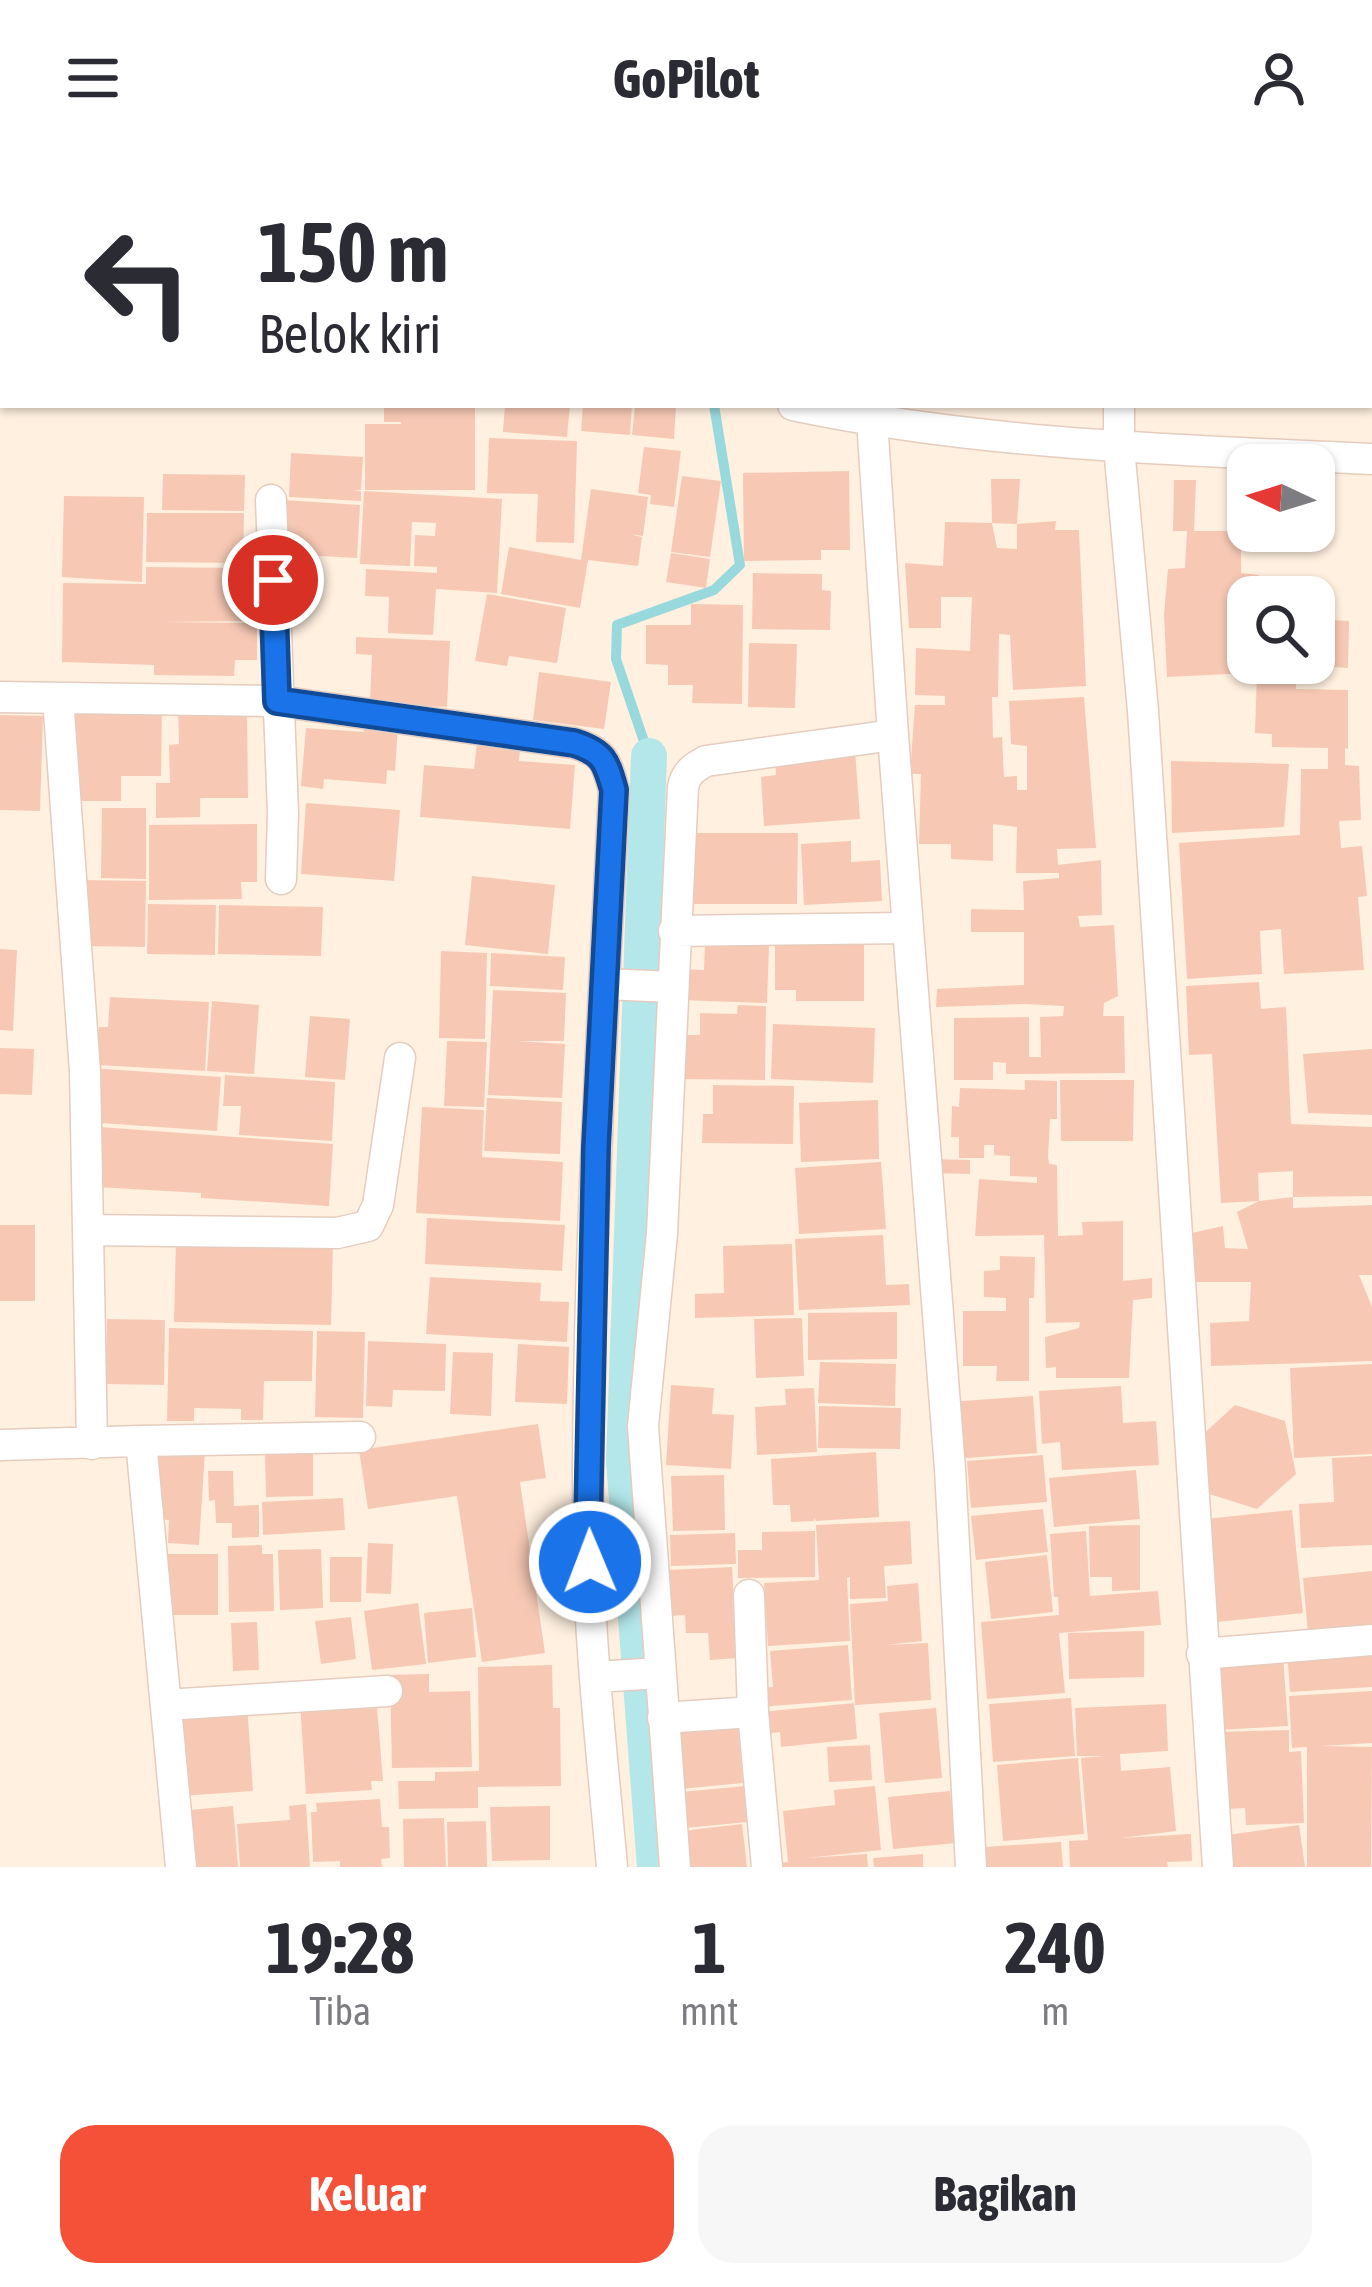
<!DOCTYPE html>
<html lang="id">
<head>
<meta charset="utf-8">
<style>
	:root { --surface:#fff; --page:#f7f7f7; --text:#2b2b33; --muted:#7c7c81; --accent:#f55038 }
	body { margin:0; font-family:"Asap Condensed",sans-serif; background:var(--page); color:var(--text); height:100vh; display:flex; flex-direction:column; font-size:45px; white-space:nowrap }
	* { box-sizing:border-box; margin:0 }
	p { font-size:39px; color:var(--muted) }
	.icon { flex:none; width:66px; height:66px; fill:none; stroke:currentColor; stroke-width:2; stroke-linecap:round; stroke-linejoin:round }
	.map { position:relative; height:1711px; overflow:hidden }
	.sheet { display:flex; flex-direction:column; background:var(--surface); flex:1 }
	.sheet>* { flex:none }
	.top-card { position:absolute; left:0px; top:0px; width:1374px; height:252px; box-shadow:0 3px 9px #0004; background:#fff; color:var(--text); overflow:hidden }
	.needle { width:78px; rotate:274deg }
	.tools { position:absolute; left:1227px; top:288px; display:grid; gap:24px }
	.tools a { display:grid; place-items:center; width:108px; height:108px; border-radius:24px; background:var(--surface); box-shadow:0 3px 9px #0004; font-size:60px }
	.pin { position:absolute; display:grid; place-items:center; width:102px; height:102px; color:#fff; margin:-51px; border:6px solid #fff; border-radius:50%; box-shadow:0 3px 12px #0007 }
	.me { position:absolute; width:132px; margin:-66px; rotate:359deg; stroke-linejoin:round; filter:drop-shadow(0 0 9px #0008) }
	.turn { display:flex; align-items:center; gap:42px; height:252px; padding:0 60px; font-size:54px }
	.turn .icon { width:156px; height:156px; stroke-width:2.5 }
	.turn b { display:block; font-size:84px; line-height:102px }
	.eta { display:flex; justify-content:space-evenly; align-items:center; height:204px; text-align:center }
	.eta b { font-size:72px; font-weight:700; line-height:84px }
	.button { display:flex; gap:24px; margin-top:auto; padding:24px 60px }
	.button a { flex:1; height:138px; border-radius:36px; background:var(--accent); color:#fff; font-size:48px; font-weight:700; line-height:138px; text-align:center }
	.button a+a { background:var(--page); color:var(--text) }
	header { display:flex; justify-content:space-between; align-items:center; height:156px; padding:0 60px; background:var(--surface); font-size:54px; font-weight:700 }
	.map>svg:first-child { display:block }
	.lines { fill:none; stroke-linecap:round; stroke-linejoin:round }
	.stream { stroke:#98d9dd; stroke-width:10 }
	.canal { stroke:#b3e7ea; stroke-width:36 }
	.building { fill:#f7c9b5 }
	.street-casing { stroke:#e5ccbe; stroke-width:33 }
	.street { stroke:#fff; stroke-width:30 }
	.route-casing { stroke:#114b97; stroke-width:30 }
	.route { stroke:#1a73e8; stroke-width:21 }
</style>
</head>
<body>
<header><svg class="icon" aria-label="menu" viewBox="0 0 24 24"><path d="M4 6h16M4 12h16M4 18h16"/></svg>GoPilot<svg class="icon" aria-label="person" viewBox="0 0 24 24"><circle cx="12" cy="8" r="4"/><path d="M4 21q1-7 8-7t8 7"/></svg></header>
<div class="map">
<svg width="1372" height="1711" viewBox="0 0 1372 1711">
	<rect width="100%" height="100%" fill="#fff0e0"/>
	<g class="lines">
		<path class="stream" d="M688,3L689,0
			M649,600L616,503L617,469L714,434L740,409L714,249"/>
		<path class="canal" d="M649,600L624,1305L655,1711"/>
	</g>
	<path class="building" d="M384,249H475V334H365V268H401V266H384Z
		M505,249H570L567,281L503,276Z
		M583,249H632L630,279L581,275Z
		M635,249H676L674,283L632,279Z
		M489,282L577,285L574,387L536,386L538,338L487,337Z
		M644,291L681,295L674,351L650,348L651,339L638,337Z
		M291,297L363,301L361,334H353L361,335V345L289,341Z
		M849,315L850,394H821V404L744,405L743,317Z
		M163,318L245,319L244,355L162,354Z
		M682,320L721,325L710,401L671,396Z
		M991,323H1020L1017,368L992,367Z
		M1174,324H1196L1194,375H1241V417L1259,419L1262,441H1248L1247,454L1250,517L1167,521L1164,459L1168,413L1185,412L1187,375H1173Z
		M591,333L648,341L643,380L629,378L642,381L638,410L588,404L580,452L501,438L509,391L581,404Z
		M364,335L502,343L497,437L436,433L433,479L388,477L389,441L365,440L366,413L437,417V411L414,410L415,379L435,380L436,367L412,366L410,410L360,408Z
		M64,340L144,341L142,426L62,421Z
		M284,344L360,349L357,402L282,398Z
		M147,357H244L243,407L146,406Z
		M1056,365L1055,374H1079L1086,530L1013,534L1010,479L999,478L998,541H992L993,582L1002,581L1004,621L1017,620V634H1027V590L1011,588L1009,545L1084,541L1096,692L1057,693L1058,709L1101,704L1102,759L1078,760L1080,771L1114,769L1118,840L1104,847L1103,860H1124L1125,917L1006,918V907L993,906V924H954V862L1029,861V901H1041L1040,861L1063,860L1064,850L1024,848L936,851L937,833L1024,829V776H971V753L1024,754L1023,725L1059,722V717H1016L1017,671L993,668V705L951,703V688H919L921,618H910L915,549H945V540L915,539L916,492L970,495L972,441H941V472H909L905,407L943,410L945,366L992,367L997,392L1017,393V368Z
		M671,397L710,403L706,432L666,426Z
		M146,411L243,412L242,465L164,466L257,467V504H235L234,520L154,519V509L62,506L63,427L146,428Z
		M753,417L822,418V434L831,435L830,474L752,473Z
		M487,438L566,452L557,507L509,500L507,510L475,505Z
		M691,448L743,449L742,548L692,547L693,529H668V509L646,508V469H691Z
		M1314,463L1349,465L1348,512L1314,510Z
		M356,481L450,485L447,551L370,547L372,499L356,498Z
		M749,487L797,488L795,552L748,551Z
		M539,516L611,526L604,573L533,564Z
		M1257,517L1296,518V533L1348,534V593L1345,592V609L1359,610L1361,664L1339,665L1341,692L1362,690L1367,740L1358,741L1364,814L1284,818L1281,773L1260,775L1262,818L1187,823L1179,687L1300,679L1301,613H1328V592L1272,591V578L1255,577Z
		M247,548L248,642H200V661L156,662V627H170L169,589L179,588L178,549Z
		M76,552H162L161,620H121V645H76Z
		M0,559L43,560L40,655L0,654Z
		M365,568L398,570L395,615L387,614L386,628L324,623L323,633L301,630L306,572L364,576Z
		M478,578L521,582L519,605L575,609L570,673L420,661L424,609L474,613Z
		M855,594L860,663L764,670L761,621L776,619L775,600Z
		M1171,605L1289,608L1284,671L1172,677Z
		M306,647L400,654L394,725L301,718Z
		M102,652H146V723L101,722Z
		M257,668V726H241L242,743L149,744V669Z
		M687,677H798L797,748H687Z
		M851,685V706L880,704L882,745L804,749L801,688Z
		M472,720L555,729L548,798L465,789Z
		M83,724L146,725L145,791L82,790Z
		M148,748L216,749L215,799L147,798Z
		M219,749L323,751L321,800L218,798Z
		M775,778H864V845H796V834H775Z
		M705,787L769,789L767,847L680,844L681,813L704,814Z
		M0,793L17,794L13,875L0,874Z
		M441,795L487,797L485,883L439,882Z
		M491,797L565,801L563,834L490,830Z
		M1259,826L1261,853L1286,851L1291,968L1372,971V1040L1293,1041V1015L1258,1017L1259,1045L1293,1041V1052L1372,1049V1119H1359L1372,1151V1205L1211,1210L1210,1167L1249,1165L1251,1126H1193L1192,1077L1223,1070L1225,1092L1248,1093L1237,1056L1259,1045L1221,1047L1212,898L1189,899L1186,830Z
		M493,834L566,837L564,885H517L565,888L562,942L488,939Z
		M110,841L209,846L205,915L97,909L99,871H108Z
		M212,845L259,849L254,918L207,915Z
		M738,849L766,850L765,924L681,923L682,879H700V857L737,858Z
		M310,860L350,863L345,924L305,921Z
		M773,868L875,872L873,927L771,923Z
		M447,885L487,886L484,951L444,950Z
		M0,892L34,893L32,939L0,938Z
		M1372,893V959L1308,957L1303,898Z
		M90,912L221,921L217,975L100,967L102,941L89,940Z
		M225,919L335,926L332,985L239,979L241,950H223Z
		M1025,924L1057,925V963H1050L1048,1001L1049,1008L1057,1009L1058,1080L1083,1079L1082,1066L1123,1065V1125L1152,1122V1142L1133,1144L1129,1222H1056V1211L1046,1212L1045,1181L1079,1172L1080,1166L1046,1167L1044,1079L975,1080L979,1023L1037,1027V1021L1010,1020V1000L994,999V989H984V1002H959V981H951L952,950L959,951L960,932L1025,934Z
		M1060,924H1134L1133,985H1061Z
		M713,929L794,930L793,988L702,987L703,958H713Z
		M487,942L562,946L560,998L484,995Z
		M878,944L879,1003L801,1006L799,947Z
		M422,951L484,954L482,1001L563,1006L560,1065L416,1057Z
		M100,971L333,988L329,1050L201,1042V1037L96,1031Z
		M933,1003L970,1004V1018L933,1017Z
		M881,1006L886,1073L799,1078L795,1012Z
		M427,1062L565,1069L562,1115L425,1108Z
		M0,1069H35V1145H0Z
		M883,1079L886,1129L909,1128L910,1149L799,1154L795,1083Z
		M176,1084L333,1087L331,1169L174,1166Z
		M792,1088L794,1159L695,1162V1138L724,1137L723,1090Z
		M1000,1100L1035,1101L1034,1142H1029V1225H996L997,1210H963V1155H1006V1142L984,1141V1115L1000,1114Z
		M430,1121L541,1127L540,1145L569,1146L567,1186L426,1178Z
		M897,1156V1203L808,1204V1157Z
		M802,1162L804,1220L756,1222L754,1163Z
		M107,1163L165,1164L164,1229L105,1228Z
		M169,1172L313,1175L312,1225H264L263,1264H241V1253L194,1252V1265H167Z
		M317,1175L365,1176L363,1262L315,1261Z
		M368,1185L446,1188L445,1235L393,1234L392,1251L366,1250Z
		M518,1188L569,1191L567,1248L515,1246Z
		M453,1196L493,1197L491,1260L450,1258Z
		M820,1206L896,1208L895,1250L818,1247Z
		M1372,1208V1298L1294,1302L1290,1212Z
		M671,1229L714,1232L712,1258L734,1259L731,1313L666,1309Z
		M1121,1230L1123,1267L1156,1265L1159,1309L1062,1314L1060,1286L1042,1288L1039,1235Z
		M814,1232L817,1296L757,1299L755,1251L786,1249L785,1233Z
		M1033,1240L1037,1297L953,1303L949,1246Z
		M1235,1249L1285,1265L1296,1318L1257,1353L1206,1337L1196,1285Z
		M819,1250L901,1252L900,1293L818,1292Z
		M538,1268L546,1322L520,1326L545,1497L482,1506L457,1340L368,1353L359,1294Z
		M153,1292L205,1295L199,1389L168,1387L169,1364L150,1363Z
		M313,1295V1340L266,1341L265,1296Z
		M876,1296L879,1361L816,1365L814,1362V1365L791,1366L790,1349H773L771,1303Z
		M1043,1299L1047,1346L971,1352L967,1305Z
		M1372,1300V1389L1301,1392L1299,1348L1334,1346L1332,1302Z
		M1136,1314L1140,1363L1054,1371L1049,1322Z
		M208,1315H233L234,1350L259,1349V1381L232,1382V1367H216L215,1344L209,1345Z
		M724,1319L725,1374L673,1375L671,1320Z
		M343,1342L345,1374L263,1379L262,1346Z
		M1043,1353L1048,1396L976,1404L971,1360Z
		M1292,1354L1303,1457L1217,1466L1206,1363Z
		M910,1365L912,1408L884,1410L886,1442L850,1443V1421L847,1422L850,1485L768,1490L764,1427L819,1424L816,1369Z
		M1140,1369V1434L1112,1435V1421H1090L1089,1370Z
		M815,1375V1421L738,1422V1394H762V1376Z
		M1086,1375L1090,1440L1158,1435L1161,1469L1059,1477L1065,1537L987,1543L981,1466L1059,1459L1058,1441H1054L1050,1378Z
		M735,1377L736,1408L671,1410L670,1379Z
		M368,1387L393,1388L391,1438L366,1437Z
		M262,1389V1398H273L274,1455L229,1456L228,1390Z
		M321,1393L323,1452L280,1454L278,1394Z
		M160,1398H218V1459H160Z
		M1047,1399L1053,1456L991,1463L985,1406Z
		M330,1401H362L361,1446H330Z
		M732,1411L737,1502L710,1504L708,1477H686L685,1459L670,1460L668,1414Z
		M1372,1415V1471L1308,1477L1303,1422Z
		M918,1427L922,1485L886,1489L928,1487L931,1544L855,1549L850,1448L888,1445L887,1430Z
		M418,1447L426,1508L372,1514L364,1455Z
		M472,1452L476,1501L428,1507L424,1457Z
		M351,1461L356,1503L321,1508L315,1465Z
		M257,1466L259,1514L233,1515L231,1467Z
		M1144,1475V1521L1069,1523L1068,1477Z
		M1372,1487V1531L1290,1536L1287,1493Z
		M848,1489L852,1544L759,1551L757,1532L773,1531L770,1495Z
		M1283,1499L1288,1570L1217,1574L1212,1503Z
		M552,1509L553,1552H560L561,1630L478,1631V1652L399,1653L398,1625H435V1616L479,1615L478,1511Z
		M429,1518V1536L470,1535L472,1611L392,1612L390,1519Z
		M1372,1535V1587L1322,1590L1372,1591L1371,1711H1307V1591L1292,1592L1289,1540Z
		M365,1542L366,1553L377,1552L383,1625H371L372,1634L306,1638L300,1546Z
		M1071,1542L1075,1600L993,1606L989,1548Z
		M854,1547L857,1583L781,1591L780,1576L764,1578L761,1556Z
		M247,1548L253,1635L181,1640L175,1553Z
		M1166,1548L1168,1595L1120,1598L1121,1615L1170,1611L1176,1675L1121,1682L1191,1678L1192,1705L1167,1706L1168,1711H1070L1069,1685L1088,1684L1081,1602L1104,1600H1077L1075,1552Z
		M936,1552L942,1622L885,1627L879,1557Z
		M738,1570L743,1627L681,1633L676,1576Z
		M1289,1574V1596L1301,1595L1304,1667L1246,1669L1245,1652L1229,1653L1227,1599L1218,1600V1576Z
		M870,1589L872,1624L829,1626L827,1591Z
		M1078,1602L1084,1678L1003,1685L997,1609Z
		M745,1630L748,1666L685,1672L681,1636Z
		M875,1630L881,1694L807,1702L867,1698L868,1711H780L779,1707L788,1706L783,1655L835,1649L834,1634Z
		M950,1635L956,1687L893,1693L888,1641Z
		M380,1643L382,1671H389L390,1702L381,1703L382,1711H340V1705L313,1706L311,1656H317L316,1647Z
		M306,1648L310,1711H240L237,1668L290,1664L289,1650Z
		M233,1650L238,1711H189L179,1655Z
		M550,1650V1704L492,1705L490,1651Z
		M444,1662L446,1711H404L403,1663Z
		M486,1665L487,1711H448L447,1666Z
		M742,1668L747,1711H686L682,1675Z
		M1299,1669L1305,1711H1224L1220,1680Z
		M1061,1686L1063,1711H986L985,1691Z
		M923,1698V1711H874L873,1702Z"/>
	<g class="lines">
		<defs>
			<path id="street" d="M1371,0V3
				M382,3L383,0
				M664,3V0
				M874,3V0
				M1124,3V0
				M1371,26L1372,85
				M793,249C982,289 1179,294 1372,303
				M871,249L893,579L950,1313L971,1711
				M1119,249V291L1143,555L1218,1711
				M271,344L283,657L281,723
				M0,541L277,545L574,587C604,596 606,605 614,634C602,877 587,1121 588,1365C588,1480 602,1596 612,1711
				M58,542L85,915L92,1288
				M674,775L908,772
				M605,828L672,831
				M88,1074L337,1077L368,1070L378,1049L400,902
				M141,1285L360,1281
				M0,1289L141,1285L181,1711
				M749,1439L753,1556L767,1711
				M1202,1498L1372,1484
				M596,1521L660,1517
				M166,1549L387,1535
				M663,1562L753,1556
				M675,1711L643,1270L662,1078L683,631C686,617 693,612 706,605L893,579"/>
		</defs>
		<use href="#street" class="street-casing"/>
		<use href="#street" class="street"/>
	</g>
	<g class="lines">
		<defs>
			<path id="route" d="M273,424L277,545L574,587C603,596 606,605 614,634L596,991L588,1367L590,1406"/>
		</defs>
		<use href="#route" class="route-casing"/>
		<use href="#route" class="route"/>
	</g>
</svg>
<div class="tools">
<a><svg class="needle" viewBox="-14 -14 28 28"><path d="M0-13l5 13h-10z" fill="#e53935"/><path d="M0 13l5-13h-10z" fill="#7c7c81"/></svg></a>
<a><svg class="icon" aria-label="search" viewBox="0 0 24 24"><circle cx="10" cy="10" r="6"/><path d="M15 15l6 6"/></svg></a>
</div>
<div class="pin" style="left:273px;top:424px;background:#d93025"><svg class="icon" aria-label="arrive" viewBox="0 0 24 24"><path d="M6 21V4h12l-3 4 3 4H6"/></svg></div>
<svg class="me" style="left:590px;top:1406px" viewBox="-20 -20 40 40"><circle r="17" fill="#1a73e8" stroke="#fff" stroke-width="3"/><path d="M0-11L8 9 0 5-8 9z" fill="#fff"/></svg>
<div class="top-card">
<div class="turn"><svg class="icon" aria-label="left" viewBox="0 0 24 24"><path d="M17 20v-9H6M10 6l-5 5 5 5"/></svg><div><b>150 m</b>Belok kiri</div></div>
</div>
</div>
<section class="sheet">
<div class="eta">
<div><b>19:28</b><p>Tiba</p></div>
<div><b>1</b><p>mnt</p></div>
<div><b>240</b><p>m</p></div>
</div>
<div class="button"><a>Keluar</a><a>Bagikan</a></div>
</section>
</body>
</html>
